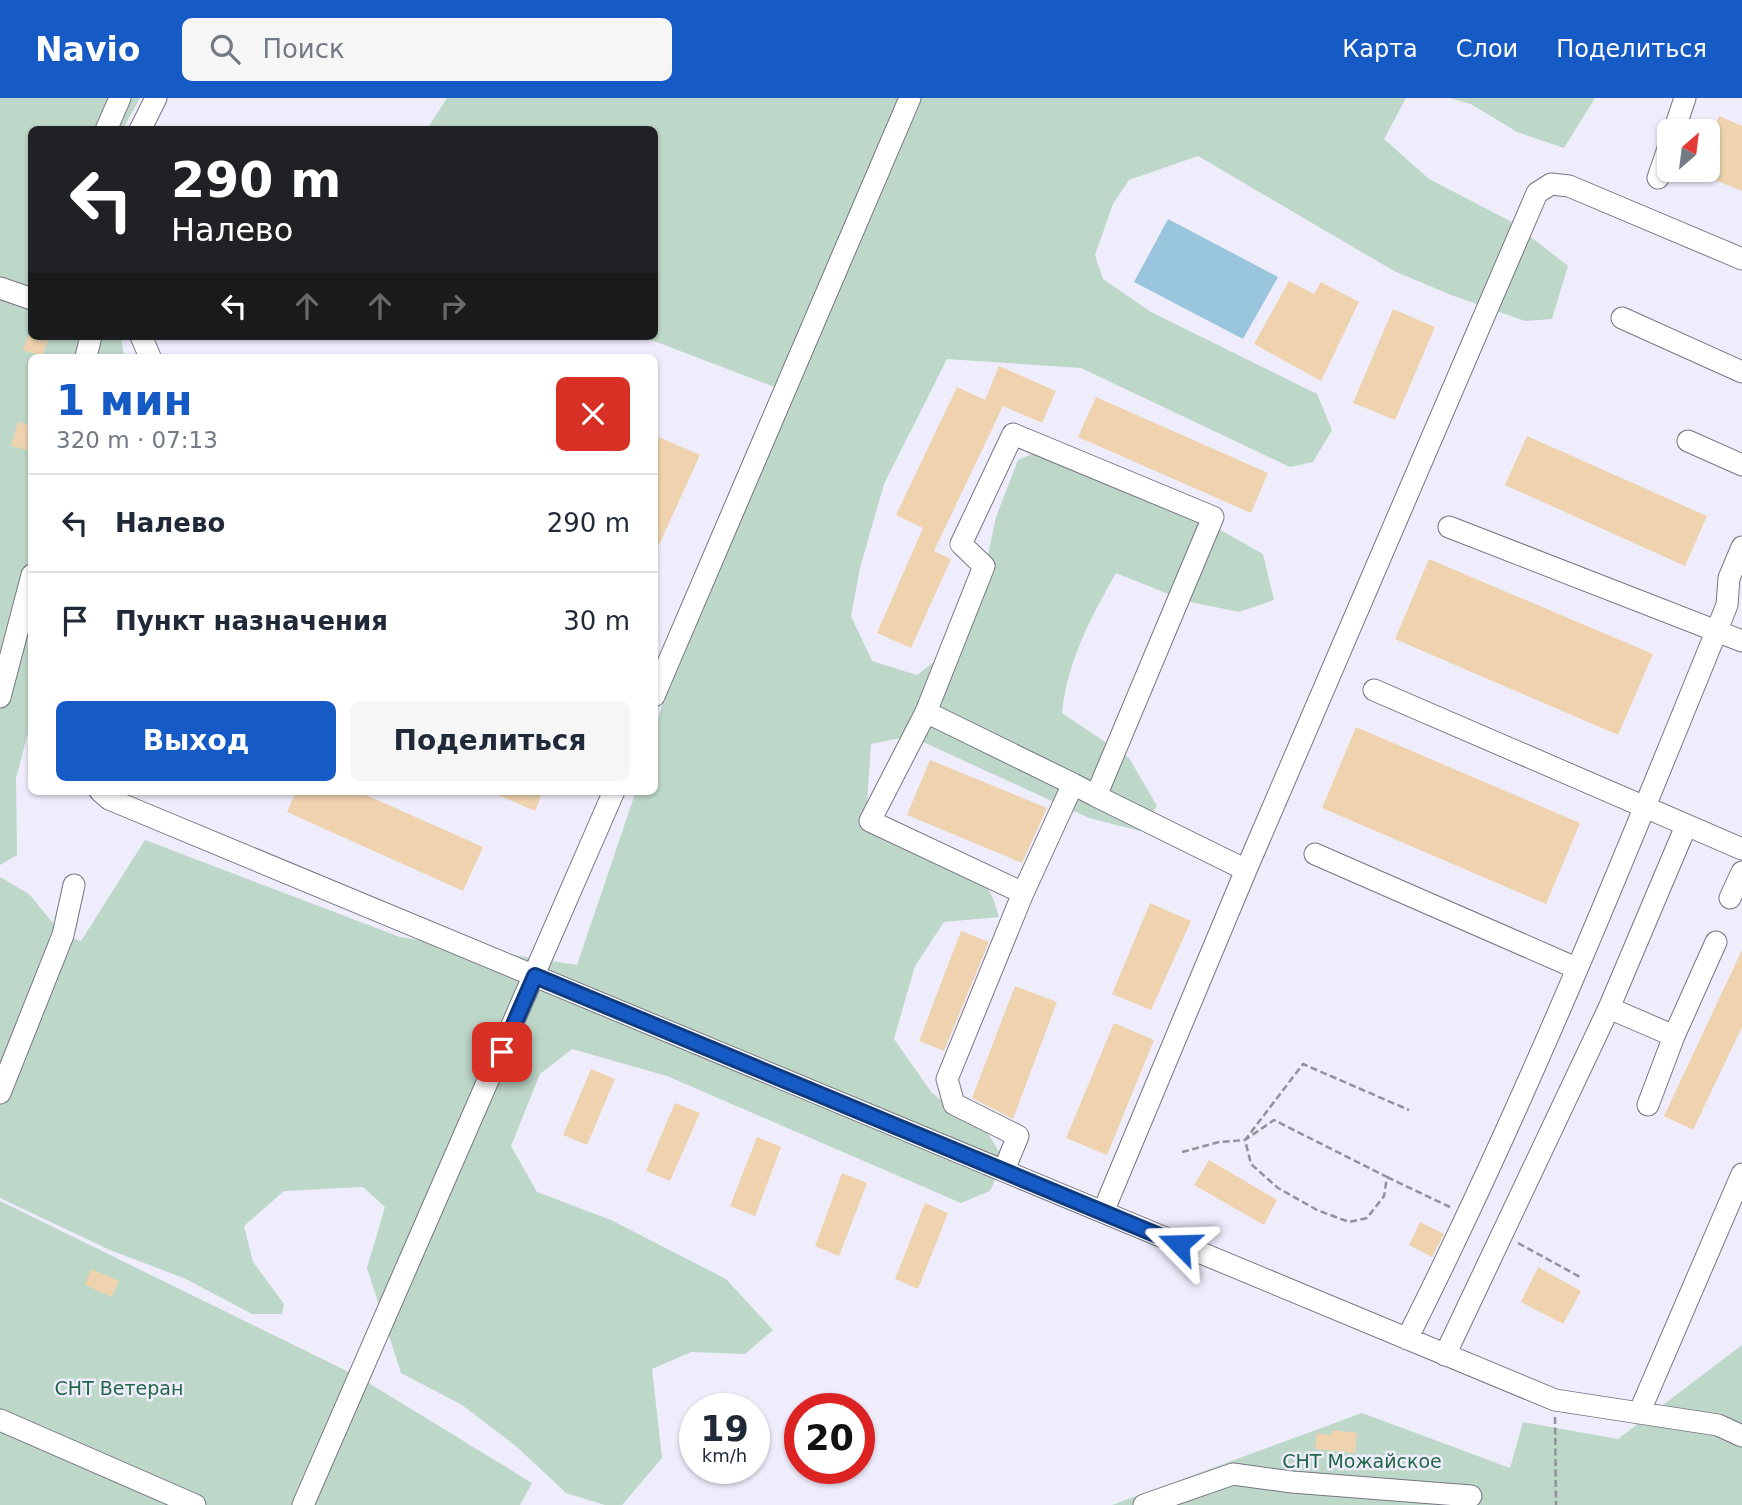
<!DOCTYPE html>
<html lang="ru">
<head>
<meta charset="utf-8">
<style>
	:root { --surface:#fff; --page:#f6f6f7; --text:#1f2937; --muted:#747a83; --line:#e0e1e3; --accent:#165ac5 }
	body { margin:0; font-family:"DejaVu Sans",sans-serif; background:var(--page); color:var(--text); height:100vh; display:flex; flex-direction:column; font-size:26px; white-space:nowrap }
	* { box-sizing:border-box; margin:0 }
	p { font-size:23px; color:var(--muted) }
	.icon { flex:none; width:38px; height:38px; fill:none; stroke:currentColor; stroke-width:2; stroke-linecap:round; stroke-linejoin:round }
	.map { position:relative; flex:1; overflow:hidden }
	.sheet { position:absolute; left:28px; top:256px; width:630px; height:441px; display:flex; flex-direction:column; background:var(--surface); border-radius:10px; box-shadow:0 2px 5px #0004 }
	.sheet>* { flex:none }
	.guide { position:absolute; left:28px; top:28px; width:630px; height:214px; border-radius:10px; box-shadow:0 2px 5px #0004; background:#202124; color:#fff; overflow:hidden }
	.needle { width:46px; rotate:28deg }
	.tools { position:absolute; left:1657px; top:21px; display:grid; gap:14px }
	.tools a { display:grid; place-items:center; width:63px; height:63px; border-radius:10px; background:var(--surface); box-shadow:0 2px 5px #0004; font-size:35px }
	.speed { position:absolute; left:679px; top:1295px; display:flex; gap:14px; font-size:35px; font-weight:700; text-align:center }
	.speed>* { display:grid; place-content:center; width:91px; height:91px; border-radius:50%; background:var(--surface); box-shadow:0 2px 5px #0004; line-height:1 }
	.speed small { font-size:18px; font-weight:400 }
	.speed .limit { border:10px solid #d22; background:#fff; color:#111 }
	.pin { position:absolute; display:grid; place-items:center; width:60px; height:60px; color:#fff; margin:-30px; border-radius:14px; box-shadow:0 4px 10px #0006 }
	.me { position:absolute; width:77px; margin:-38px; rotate:292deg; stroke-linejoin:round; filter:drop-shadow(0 0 5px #0008) }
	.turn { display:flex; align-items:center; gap:24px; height:147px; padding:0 28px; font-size:32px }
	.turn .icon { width:91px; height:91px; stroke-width:2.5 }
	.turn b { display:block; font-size:49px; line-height:60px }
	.lanes { display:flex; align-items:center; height:66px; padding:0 28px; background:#0003; justify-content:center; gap:35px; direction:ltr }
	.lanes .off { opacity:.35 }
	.round { display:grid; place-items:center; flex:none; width:74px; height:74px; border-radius:10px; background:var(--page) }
	.headline { display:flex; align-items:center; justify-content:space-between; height:119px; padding:0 28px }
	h1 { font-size:42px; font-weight:700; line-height:52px; color:var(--accent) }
	.action { display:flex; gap:14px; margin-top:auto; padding:14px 28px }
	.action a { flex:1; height:80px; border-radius:10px; background:var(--accent); color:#fff; font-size:28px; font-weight:700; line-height:80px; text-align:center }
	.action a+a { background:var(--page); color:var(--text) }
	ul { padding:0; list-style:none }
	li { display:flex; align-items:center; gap:21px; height:98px; padding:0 28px; border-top:2px solid var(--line) }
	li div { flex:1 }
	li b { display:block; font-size:26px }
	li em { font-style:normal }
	header { display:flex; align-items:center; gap:42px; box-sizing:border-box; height:98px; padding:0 35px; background:var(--accent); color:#fff }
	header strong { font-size:33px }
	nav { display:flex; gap:38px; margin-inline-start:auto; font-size:24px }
	.search { width:490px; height:63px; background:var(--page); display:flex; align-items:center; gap:18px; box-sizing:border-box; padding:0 24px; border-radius:10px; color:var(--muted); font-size:26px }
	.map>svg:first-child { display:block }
	.green { fill:#bdd7c8 }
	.water { fill:#9ac6dd }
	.building { fill:#eed3ae }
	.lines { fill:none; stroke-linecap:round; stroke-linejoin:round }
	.minor-casing { stroke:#777583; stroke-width:23 }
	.path { stroke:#92919c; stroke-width:2.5; stroke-dasharray:7 3.5; stroke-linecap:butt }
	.minor { stroke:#fff; stroke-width:21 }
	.route-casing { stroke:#0e3a80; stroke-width:18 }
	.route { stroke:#165ac5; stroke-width:12 }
	.labels { text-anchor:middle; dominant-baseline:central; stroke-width:5; stroke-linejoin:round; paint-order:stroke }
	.park-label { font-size:19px; fill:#206747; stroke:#efedfc }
</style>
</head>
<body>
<header>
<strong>Navio</strong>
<div class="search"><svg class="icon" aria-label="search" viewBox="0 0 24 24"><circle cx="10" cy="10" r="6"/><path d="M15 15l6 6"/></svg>Поиск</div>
<nav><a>Карта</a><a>Слои</a><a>Поделиться</a></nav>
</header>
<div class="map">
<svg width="1742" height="1407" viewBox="0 0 1742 1407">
	<rect width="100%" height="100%" fill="#efedfc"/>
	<path class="green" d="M0,0H140L123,31L32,32V238H121L124,259H32L31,624L16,680L17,757L0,767Z
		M447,0H1406L1384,41L1429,81L1510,123L1568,168L1552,221L1525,223L1451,197L1394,173L1198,58L1129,82L1113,106L1095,157L1103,181L1151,214L1317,296L1332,332L1313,364L1290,369L1081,270L947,261L884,386L860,470L851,518L872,563L917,577L952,550L981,490L996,419L1018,362L1044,351L1194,417L1263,456L1274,502L1239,514L1186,503L1116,475C1091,519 1067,564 1062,615L1129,660L1157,708L1140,733L1089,720L910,638L871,646L867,705C899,742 952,752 986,789C993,796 996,810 999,819L944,824L915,868L894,941L932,995L989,1037L1004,1062L990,1093L961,1105L667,978L572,951L540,976L511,1048L537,1094L611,1122L726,1181L773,1232L745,1256L691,1254L652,1271L662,1360L622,1407H605L566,1395L516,1348L462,1307L401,1275L367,1170L385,1109L363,1089L284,1093L244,1128L253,1164L284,1206L282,1216H252L186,1181L110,1152L0,1100V779L29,796L63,837L81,843L145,742L400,839L577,867L636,693H654L655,631L678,553L785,293L641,238H654V32L427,31Z
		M1450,0H1595L1564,50L1517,34L1471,6Z
		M0,1103L359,1279L532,1385L520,1407H0Z
		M1742,1247V1407H1112L1362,1315L1510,1370L1523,1324L1618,1341Z"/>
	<path class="water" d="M1168,121L1278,179L1243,241L1134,184Z"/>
	<path class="building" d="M1719,18L1742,28V93L1708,79V44Z
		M1289,183L1314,196L1321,184L1359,204L1321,283L1254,246Z
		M1393,211L1435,229L1395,322L1353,305Z
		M28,238H50L42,258L23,252Z
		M999,268L1056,293L1042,325L1003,308L934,453L951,461L911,550L877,535L923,430L896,417L957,289L985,302Z
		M1096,299L1268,375L1251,415L1078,339Z
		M18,324L32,327V353L11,348Z
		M654,337L700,357L654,458Z
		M1527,338L1707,418L1685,468L1505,387Z
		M1429,461L1653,556L1618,637L1395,541Z
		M1356,629L1580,725L1546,806L1322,710Z
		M930,662L1047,710L1022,765L907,717Z
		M296,693H357L483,749L463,793L287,714Z
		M489,693H543L535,713Z
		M1150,805L1191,823L1151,912L1112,896Z
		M961,833L989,844L944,953L919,943Z
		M1742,852V929L1693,1032L1664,1018Z
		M1015,888L1057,904L1013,1021L972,1000Z
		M1114,925L1154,942L1107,1057L1066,1040Z
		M591,971L615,981L587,1047L563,1037Z
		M675,1005L700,1015L670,1083L646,1073Z
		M757,1039L781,1049L755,1118L730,1108Z
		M1209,1062L1277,1102L1264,1127L1194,1087Z
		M842,1075L867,1085L839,1158L815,1148Z
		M925,1105L948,1115L918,1191L895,1181Z
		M1420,1124L1444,1136L1432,1159L1409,1147Z
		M1538,1169L1581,1193L1563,1226L1521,1204Z
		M91,1171L119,1183L112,1199L85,1187Z
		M1332,1332L1357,1335L1355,1355L1315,1351L1317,1335L1331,1337Z"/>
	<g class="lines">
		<defs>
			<path id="minor" d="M106,32L120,0
				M140,32L156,0
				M1674,33L1685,0
				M1658,80L1670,45
				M0,190L32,201
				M1622,220L1742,274
				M141,238L150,259
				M86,259L91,238
				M1688,343L1742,367
				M1449,429L1742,543
				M1374,592L1742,751
				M654,598L910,0
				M0,599L32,477
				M926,614L870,723L1023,795
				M100,693L109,701L1555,1302L1718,1327L1742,1338
				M1096,698L1213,419L1013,336L961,446L984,468L926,614L1073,686L1096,698L1246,772
				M1315,756L1576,870
				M1730,800L1742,774
				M1609,910L1674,938
				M0,995L63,837L74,787
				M1648,1007L1674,938L1716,844
				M1004,1072L1018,1038L954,1006L947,981L1023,795L1073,686
				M1103,1114L1246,772L1537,95L1551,86L1569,88L1742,161
				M1407,1241C1527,1002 1627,754 1727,507L1729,480L1742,449
				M1445,1257L1609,910L1686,728
				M1639,1315L1742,1076
				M0,1322L195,1407
				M303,1407L614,693
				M1144,1407L1233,1376L1292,1384L1471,1398"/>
		</defs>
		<use href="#minor" class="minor-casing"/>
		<path class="path" d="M1182,1054L1219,1044L1245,1042L1274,1022L1387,1079L1384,1098L1367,1120L1349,1124L1317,1112L1278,1090L1251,1066L1245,1042L1303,966L1409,1012
			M1387,1079L1450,1109
			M1518,1145L1582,1180
			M1555,1319L1556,1407"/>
		<use href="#minor" class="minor"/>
	</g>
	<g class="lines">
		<defs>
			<path id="route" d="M502,954L535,878L1179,1146"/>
		</defs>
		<use href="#route" class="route-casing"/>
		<use href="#route" class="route"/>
	</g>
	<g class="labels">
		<g class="park-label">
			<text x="119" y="1290">СНТ Ветеран</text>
			<text x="1362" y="1363">СНТ Можайское</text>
		</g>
	</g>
</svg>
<div class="tools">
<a><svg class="needle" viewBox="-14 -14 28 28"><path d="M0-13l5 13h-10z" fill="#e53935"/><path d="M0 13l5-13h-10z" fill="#747a83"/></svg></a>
</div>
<div class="speed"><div>19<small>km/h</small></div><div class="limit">20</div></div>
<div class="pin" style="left:502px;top:954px;background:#d93025"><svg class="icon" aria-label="arrive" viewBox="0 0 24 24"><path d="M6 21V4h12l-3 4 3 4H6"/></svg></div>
<svg class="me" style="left:1179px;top:1146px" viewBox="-20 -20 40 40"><path d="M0-17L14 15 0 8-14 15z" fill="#165ac5" stroke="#fff" stroke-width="4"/></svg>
<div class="guide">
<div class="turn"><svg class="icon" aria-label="left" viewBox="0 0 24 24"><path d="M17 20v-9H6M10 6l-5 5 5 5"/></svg><div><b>290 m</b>Налево</div></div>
<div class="lanes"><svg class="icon" aria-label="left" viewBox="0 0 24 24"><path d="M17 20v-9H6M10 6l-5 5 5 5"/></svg><svg class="icon off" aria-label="ahead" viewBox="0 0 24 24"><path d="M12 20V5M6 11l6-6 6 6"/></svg><svg class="icon off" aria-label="ahead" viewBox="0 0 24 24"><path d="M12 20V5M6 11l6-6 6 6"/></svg><svg class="icon off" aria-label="right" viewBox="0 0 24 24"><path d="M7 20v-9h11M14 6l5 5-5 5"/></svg></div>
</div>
<section class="sheet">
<div class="headline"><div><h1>1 мин</h1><p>320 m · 07:13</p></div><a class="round" style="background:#d93025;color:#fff"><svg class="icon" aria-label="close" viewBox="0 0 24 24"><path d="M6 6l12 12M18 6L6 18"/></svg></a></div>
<ul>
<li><svg class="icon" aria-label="left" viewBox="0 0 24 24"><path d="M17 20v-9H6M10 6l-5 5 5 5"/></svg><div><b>Налево</b></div><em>290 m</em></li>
<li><svg class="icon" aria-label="arrive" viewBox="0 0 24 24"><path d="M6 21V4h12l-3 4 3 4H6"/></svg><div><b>Пункт назначения</b></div><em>30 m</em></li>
</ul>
<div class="action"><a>Выход</a><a>Поделиться</a></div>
</section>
</div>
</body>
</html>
